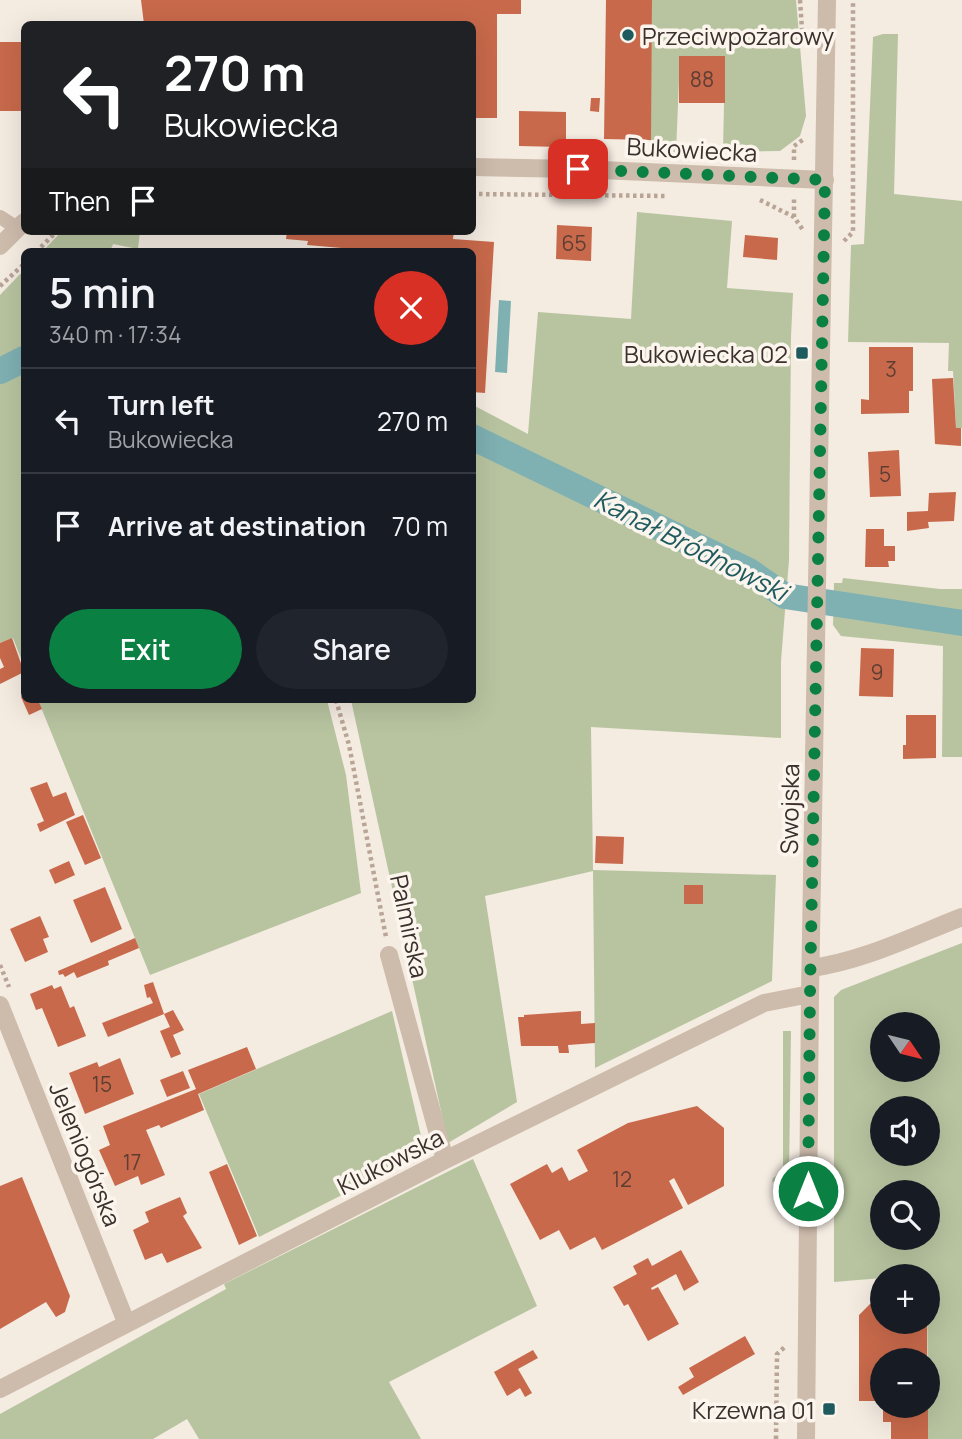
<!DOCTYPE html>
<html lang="en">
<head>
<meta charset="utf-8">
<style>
	:root { --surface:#171b24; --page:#20242c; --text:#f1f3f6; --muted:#9ea1a6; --line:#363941; --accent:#0b8043 }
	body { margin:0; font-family:Manrope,sans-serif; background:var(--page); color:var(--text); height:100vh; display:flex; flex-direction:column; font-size:26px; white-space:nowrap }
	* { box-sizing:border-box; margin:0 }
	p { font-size:23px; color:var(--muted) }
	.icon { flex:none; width:38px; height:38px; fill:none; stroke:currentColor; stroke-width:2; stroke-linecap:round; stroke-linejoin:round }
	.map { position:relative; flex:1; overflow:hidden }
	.side { position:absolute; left:21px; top:248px; width:455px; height:455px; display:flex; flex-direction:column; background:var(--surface); border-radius:10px; box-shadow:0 7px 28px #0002 }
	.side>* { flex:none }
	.top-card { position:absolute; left:21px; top:21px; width:455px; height:214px; border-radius:10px; box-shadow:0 7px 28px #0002; background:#202124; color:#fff; overflow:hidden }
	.needle { width:46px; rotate:125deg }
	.controls { position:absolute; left:870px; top:1012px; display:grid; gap:14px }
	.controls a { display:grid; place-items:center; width:70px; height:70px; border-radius:50%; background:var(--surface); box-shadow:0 7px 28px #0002; font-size:35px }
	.pin { position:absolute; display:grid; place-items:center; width:60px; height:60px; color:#fff; margin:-30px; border-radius:14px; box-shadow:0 4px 10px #0006 }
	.me { position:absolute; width:77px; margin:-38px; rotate:0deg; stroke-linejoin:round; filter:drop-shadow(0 0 5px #0008) }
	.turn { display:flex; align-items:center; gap:24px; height:147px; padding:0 28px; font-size:32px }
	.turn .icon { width:91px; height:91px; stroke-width:2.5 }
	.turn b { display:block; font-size:49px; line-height:60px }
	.then { display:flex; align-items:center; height:66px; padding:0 28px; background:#0003; gap:14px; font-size:26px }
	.round { display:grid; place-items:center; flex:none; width:74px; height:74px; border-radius:37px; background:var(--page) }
	.headline { display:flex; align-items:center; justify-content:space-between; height:119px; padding:0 28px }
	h1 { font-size:42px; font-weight:600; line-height:52px }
	.primary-button { display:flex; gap:14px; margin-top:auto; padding:14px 28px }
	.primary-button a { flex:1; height:80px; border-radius:42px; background:var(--accent); color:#fff; font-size:28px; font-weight:600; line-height:80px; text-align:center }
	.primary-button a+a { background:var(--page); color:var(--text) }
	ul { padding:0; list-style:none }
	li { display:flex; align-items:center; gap:21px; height:105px; padding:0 28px; border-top:2px solid var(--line) }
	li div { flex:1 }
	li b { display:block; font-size:26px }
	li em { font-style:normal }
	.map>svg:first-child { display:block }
	.green { fill:#b8c4a0; fill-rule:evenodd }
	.water { fill:#7fb0b2 }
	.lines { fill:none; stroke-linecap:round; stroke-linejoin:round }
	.canal { stroke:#7fb0b2; stroke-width:26 }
	.building { fill:#c8694b }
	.path { stroke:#b9a596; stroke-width:4.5; stroke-dasharray:3.5 3.5; stroke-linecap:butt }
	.service { stroke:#cdbbac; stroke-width:14 }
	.minor { stroke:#cdbbac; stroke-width:18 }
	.tertiary { stroke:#cdbbac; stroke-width:18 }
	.route { stroke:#0b8043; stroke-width:12; stroke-dasharray:0 21.6 }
	.poi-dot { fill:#1f5a5e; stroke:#fbf5ee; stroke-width:2.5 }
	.labels { text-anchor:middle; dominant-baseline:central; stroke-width:7; stroke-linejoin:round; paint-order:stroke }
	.number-label { font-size:21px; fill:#5e3e33 }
	.poi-label { font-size:24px; fill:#3b302b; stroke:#fbf5ee; text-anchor:end }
	.street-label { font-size:24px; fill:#3b302b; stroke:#fbf5ee }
	.water-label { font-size:26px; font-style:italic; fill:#1f5a5e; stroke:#fbf5ee }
</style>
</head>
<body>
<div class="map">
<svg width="962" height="1439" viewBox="0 0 962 1439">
	<rect width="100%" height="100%" fill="#f4ebe1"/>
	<path class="green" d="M652,0H796L806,116L800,136L780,151L723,152L725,57L680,56L676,152H649Z
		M883,34H898L894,194L962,201V428H956L953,371H948L949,343L848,342L851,245L864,244L873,37Z
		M637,212L732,221L727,288L793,293L791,337L789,560L781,661V738L591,727L593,870L776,875L772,981L595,1068L593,871L485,896L517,1102L448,1143L351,700H472L473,405L528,434L538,312L631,319Z
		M62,231H140L138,249L113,244L110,252H42Z
		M24,270V666L13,638L0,643V295Z
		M843,578L940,589H962V757H942L943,646L841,636L833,625L834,583H842Z
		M38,700H327L346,775L361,893L150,975Z
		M962,943V1439H928L927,1274L882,1276V1278L834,1282V997L841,990ZM882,1024H928V1069H882ZM882,1108H928V1153H882ZM882,1192H928V1237H882Z
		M392,1011L425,1153L259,1237L199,1094Z
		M783,1031H791L789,1173L786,1178L772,1182L773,1178L783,1172Z
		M473,1159L537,1306L389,1382L421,1439H199L187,1419L153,1439H0V1414L226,1289L224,1284Z"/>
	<path class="water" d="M499,300L511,301L507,373L495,372Z"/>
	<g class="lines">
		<path class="canal" d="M0,371L24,359
			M472,437L749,571L785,596L962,623"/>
	</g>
	<path class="building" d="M141,0H521V14H497V118H472V24H144Z
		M606,0H652L651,140L604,139Z
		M0,42H24V111H0Z
		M679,56H725V103H679Z
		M591,98H600L599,112L590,111Z
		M519,111L566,112V140L561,147L519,146Z
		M557,225L592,227L591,261L556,259Z
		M287,231H454L453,239L494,242L485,393L472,392V252H388L307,245L308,241L286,239Z
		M745,235L778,238L777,260L743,257Z
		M869,347H913V391H909V413L861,414V399L869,400Z
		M953,378L956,428H961V446L935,444L932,379Z
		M899,450L901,496L870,497L868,452Z
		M956,492L954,521L928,522L929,528L907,531V512L928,511L929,493Z
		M866,529H884V546H895V561H888L889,567H865Z
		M12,638L24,672L0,684V669L4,667L0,658V643Z
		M861,648L894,649L893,697L859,696Z
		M24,696V700H38L42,709L29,715L21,697Z
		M906,715H936V758L903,759V745H906Z
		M47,782L53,797L66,792L75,815L40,832L37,824L44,821L30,788Z
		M83,815L101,858L85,865L66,822Z
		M596,836L624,837L623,864L595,863Z
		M69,861L75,875L55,884L49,870Z
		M684,885H703V904H684Z
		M105,887L122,929L91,943L73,900Z
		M40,916L49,937L43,939L48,952L25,962L10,929Z
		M135,938L139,948L108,961L109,965L77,978L74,972L65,977L63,974L59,975L58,971Z
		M153,982L164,1014L108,1037L102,1023L153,1003L150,997L147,998L144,985Z
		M52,985L54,989L61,986L70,1008L74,1006L86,1036L58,1047L42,1008L36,1010L30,994Z
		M173,1010L184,1030L173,1035L181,1054L171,1058L160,1031L170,1027L164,1014Z
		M581,1011V1024L595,1023V1043L568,1045L569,1053H559L558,1046H521L518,1017H524V1015Z
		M247,1047L256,1069L198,1094L204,1110L161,1128L159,1125L146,1130L165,1175L141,1185L138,1176L115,1186L99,1150L110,1145L103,1126L196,1089L188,1070Z
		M120,1058L134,1094L85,1114L69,1073L97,1062L99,1067Z
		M183,1071L190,1088L167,1097L160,1080Z
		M697,1106L724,1128V1186L688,1205L674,1178L669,1181L683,1208L602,1250L595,1237L570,1250L559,1230L540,1240L510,1184L547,1164L552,1173L562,1167L569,1181L588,1171L577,1150L628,1123Z
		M227,1164L257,1236L239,1245L209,1172Z
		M22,1177L70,1296L65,1312L56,1317L46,1302L0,1329V1186Z
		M180,1197L187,1213L183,1216L202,1248L167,1263L162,1253L145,1260L133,1230L149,1222L145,1212Z
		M681,1250L699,1282L684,1291L676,1274L651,1288L652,1290L658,1287L679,1324L648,1341L628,1304L624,1306L613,1287L637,1274L633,1266L648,1258L652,1266Z
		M870,1304H882V1321H927V1360H882V1401H859V1315Z
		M745,1336L755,1354L683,1395L678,1387L694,1377L689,1368Z
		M533,1350L538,1358L518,1369L532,1393L525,1397L520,1388L507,1396L494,1372Z
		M883,1405H928V1439H891V1422H883Z"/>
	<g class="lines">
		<path class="path" d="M800,0L803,44
			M794,160V146L804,139
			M472,194L668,196
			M760,200L794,217L803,230
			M794,217V197
			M844,241L853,232V0
			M36,252L57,231
			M0,286L24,264
			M336,700L349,745L386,937
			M0,965L9,987
			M776,1439L777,1354L786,1346"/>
		<path class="service" d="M0,217L17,228"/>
		<path class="minor" d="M472,167L578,169L825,180
			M0,246L24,222
			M389,955L445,1160
			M811,968C863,961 913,936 962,917
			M0,1005L126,1322
			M0,1389L445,1160L764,1003L810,994"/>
		<path class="tertiary" d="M806,1439L810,994L827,0"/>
	</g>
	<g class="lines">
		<path class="route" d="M578,169L825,180L810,994L808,1191"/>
	</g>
	<g class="poi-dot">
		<circle cx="628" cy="35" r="7"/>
		<rect x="795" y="346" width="14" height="14" rx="3.5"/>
		<rect x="822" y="1402" width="14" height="14" rx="3.5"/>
	</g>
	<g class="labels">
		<g class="number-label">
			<text x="702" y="79">88</text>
			<text x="574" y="243">65</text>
			<text x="891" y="369">3</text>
			<text x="885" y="474">5</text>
			<text x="877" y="672">9</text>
			<text x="102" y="1084">15</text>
			<text x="132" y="1162">17</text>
			<text x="622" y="1179">12</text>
		</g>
		<g class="poi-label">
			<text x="642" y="35" text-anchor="start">Przeciwpożarowy</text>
			<text x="788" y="353">Bukowiecka 02</text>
			<text x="815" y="1409">Krzewna 01</text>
		</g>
		<g class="street-label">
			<text transform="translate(692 149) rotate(3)">Bukowiecka</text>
			<text transform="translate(789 809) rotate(-89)">Swojska</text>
			<text transform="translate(410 926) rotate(78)">Palmirska</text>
			<text transform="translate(86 1154) rotate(68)">Jeleniogórska</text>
			<text transform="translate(390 1161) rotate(-27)">Klukowska</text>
		</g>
		<g class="water-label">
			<text transform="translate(691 545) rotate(27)">Kanał Bródnowski</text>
		</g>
	</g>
</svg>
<div class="controls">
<a><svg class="needle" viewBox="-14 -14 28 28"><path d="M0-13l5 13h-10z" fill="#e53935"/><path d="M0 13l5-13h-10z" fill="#9ea1a6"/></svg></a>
<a><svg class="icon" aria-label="sound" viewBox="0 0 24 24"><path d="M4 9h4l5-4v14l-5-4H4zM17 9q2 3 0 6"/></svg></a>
<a><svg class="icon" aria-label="search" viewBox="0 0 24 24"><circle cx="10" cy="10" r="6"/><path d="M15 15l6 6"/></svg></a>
<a>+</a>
<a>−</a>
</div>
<div class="pin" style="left:578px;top:169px;background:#d93025"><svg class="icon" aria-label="arrive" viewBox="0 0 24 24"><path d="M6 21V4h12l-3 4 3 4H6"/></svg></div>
<svg class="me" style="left:808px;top:1191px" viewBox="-20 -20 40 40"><circle r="17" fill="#0b8043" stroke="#fff" stroke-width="3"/><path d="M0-11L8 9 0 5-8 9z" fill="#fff"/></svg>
<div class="top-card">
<div class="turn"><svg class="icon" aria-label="left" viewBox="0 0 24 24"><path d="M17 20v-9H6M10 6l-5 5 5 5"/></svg><div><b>270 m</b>Bukowiecka</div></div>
<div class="then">Then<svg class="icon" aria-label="arrive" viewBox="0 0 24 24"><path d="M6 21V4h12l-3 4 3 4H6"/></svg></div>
</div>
<section class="side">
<div class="headline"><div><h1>5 min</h1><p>340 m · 17:34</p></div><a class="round" style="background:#d93025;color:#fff"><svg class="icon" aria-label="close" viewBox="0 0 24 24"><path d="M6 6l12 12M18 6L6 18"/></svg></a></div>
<ul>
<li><svg class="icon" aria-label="left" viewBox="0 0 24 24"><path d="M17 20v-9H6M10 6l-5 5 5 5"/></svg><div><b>Turn left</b><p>Bukowiecka</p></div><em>270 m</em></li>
<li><svg class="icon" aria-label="arrive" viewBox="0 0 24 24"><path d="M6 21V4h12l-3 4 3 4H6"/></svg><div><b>Arrive at destination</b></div><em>70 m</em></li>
</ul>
<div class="primary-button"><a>Exit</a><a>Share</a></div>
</section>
</div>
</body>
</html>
